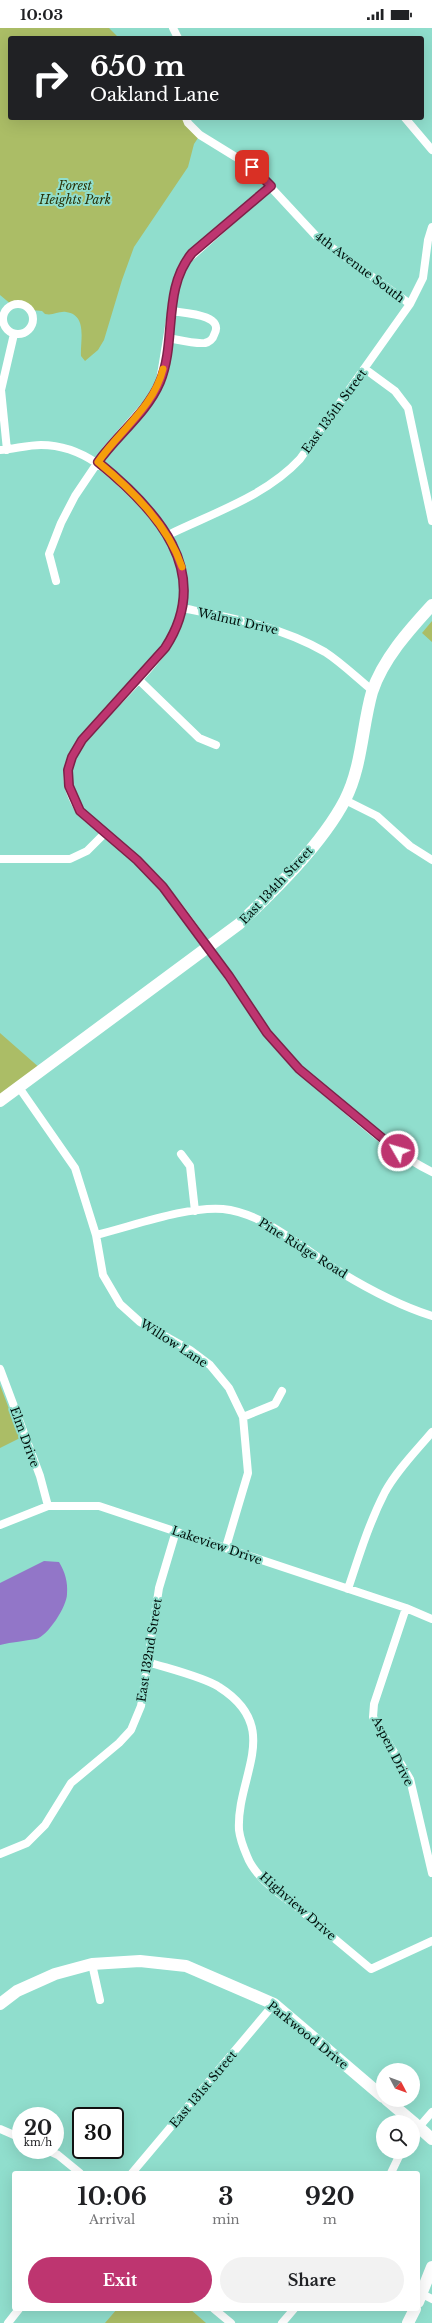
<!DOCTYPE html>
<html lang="en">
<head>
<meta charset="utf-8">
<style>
	:root { --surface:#fff; --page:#f2f2f2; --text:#202124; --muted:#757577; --accent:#be3570 }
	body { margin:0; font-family:"Libre Baskerville",serif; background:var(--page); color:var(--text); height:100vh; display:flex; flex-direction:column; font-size:15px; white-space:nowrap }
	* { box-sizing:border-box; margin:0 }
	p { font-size:13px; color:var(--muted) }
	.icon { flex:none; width:22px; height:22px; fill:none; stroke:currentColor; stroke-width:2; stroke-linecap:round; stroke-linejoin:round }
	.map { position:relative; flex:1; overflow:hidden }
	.sheet { position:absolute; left:12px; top:2143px; width:408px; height:140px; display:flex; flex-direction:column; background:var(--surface); border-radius:4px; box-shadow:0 4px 16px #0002 }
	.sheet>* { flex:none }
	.banner { position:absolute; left:8px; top:8px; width:416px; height:84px; border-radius:4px; box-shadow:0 4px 16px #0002; background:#202124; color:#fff; overflow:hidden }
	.needle { width:26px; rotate:131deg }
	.fabs { position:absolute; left:376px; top:2035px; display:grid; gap:8px }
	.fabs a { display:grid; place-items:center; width:44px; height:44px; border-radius:50%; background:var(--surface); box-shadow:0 4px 16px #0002; font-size:20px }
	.speed { position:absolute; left:12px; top:2079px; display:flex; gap:8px; font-size:20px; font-weight:700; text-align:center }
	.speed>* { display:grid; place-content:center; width:52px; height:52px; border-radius:50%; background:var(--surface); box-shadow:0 4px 16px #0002; line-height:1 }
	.speed small { font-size:10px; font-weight:400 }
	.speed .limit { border:2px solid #111; border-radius:6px; background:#fff; color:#111 }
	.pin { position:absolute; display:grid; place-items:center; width:34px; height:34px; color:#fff; margin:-17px; border-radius:8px; box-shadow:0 2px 6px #0006 }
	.me { position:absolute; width:44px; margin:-22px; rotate:308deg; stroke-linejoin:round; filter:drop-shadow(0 0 3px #0008) }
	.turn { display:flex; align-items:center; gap:14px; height:84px; padding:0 16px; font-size:18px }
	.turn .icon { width:52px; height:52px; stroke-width:2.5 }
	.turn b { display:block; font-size:28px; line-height:34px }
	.eta { display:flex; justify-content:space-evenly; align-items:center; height:68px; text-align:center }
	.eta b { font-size:24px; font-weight:800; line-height:28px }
	.action { display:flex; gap:8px; margin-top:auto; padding:8px 16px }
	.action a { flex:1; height:46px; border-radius:24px; background:var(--accent); color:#fff; font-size:16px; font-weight:800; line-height:46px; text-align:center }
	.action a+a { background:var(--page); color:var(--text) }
	.status { display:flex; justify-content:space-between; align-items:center; height:28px; padding:0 20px; background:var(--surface); direction:ltr }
	.status svg { height:11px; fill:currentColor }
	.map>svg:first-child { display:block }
	.green { fill:#abbd66 }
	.water { fill:#9276c8 }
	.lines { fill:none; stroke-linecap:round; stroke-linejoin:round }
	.street { stroke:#fff; stroke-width:8 }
	.secondary { stroke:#fff; stroke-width:12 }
	.route-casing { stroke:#7c2249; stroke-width:10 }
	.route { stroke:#be3570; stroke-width:7 }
	.slow { stroke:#f59e0b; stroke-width:7 }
	.labels { text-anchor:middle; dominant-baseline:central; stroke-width:4; stroke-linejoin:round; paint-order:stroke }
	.park-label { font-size:12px; font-style:italic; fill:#2b3208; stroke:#90decd }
	.street-label { font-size:12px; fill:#00100c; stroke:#90decd }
</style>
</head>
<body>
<div class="status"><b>10:03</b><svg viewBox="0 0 49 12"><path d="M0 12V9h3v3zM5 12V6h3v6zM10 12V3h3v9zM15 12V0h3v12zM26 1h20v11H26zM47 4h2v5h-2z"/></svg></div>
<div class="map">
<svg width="432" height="2295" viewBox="0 0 432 2295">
	<rect width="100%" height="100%" fill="#90decd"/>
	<path class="green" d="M0,0H109L119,10H10V90H183L200,107L194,116L188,139L134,219L122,252L104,312L98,322L85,333L81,328C80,313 88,287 66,284C58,283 53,288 45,286L42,283L31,282L22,276L12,277L0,267Z
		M432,593V614L422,605Z
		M0,1005L41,1041L0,1073Z
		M0,1357L20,1410L0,1420Z
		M117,2281H190L206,2295H105Z"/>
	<path class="water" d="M44,1533L59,1534C65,1544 68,1554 67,1566C67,1578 48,1608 36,1611C25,1613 12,1614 0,1617V1555Z"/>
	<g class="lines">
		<path class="street" d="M173,0L178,10
			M186,90L188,95L200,107L252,139L317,209L410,276
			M405,90L432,122
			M3 291a15 15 0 1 1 30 0a15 15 0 1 1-30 0Z
			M168,310C179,312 194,316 205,315C209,314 213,311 214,307C226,286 183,285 172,283
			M365,341L395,363L408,380L432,493
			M0,422C14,421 28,417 41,417C84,417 113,446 141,475C178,514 199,558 171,610C157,636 120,670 100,693C83,710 65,729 68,755C69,763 75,777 80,783C85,790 94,795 100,800C119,817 140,833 157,852C198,899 230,954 267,1004C287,1032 314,1054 340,1076C369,1101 398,1127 432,1144
			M7,422L1,362L14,306
			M168,507C213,485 266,468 300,431L410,276L423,250L428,212L432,199
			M56,553L49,526L61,495L75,468L106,422L149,373L160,353L176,256L184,235L271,157
			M182,580C232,590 280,598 325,624C342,635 357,650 373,663
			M138,651L199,710L216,717
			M345,772L377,788L410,818L432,832
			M0,831H70L87,823L105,805
			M18,1058L75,1140L96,1207L103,1247L120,1276L140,1294L190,1322L210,1337L229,1360L243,1389L248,1445L226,1519
			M181,1126L190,1138L195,1183
			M96,1207C133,1198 187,1178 223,1181C265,1185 307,1224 342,1245C370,1262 401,1278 432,1288
			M0,1341L40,1448L48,1478
			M243,1389L275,1376L282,1363
			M0,1497L48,1478H99L406,1580L432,1591
			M348,1561C359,1528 369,1495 385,1464C397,1442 416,1423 432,1404
			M406,1580L374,1676L373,1689L410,1751L432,1845
			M148,1634C166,1640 204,1649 219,1659C284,1700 236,1748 239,1802C240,1810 244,1821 247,1828C255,1850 282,1867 299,1881C323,1901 347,1921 371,1941L432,1913
			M0,1826L27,1815L45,1797L71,1755L119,1715L131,1702L141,1678L159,1560L176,1503
			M92,1936L100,1972
			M0,2101L21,2110
			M413,2106L432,2084
			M47,2122L58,2127L80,2145
			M132,2145L274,1976
			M391,2145L401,2124
			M422,2266L432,2271
			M214,2281L231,2295
			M8,2295L19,2281
			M282,2295L294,2281"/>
		<path class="secondary" d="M0,1073L239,896C275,862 322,816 345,772C362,739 362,699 372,664C383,631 409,602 432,577
			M0,1976L17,1963L55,1946L92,1936L140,1933L186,1938L274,1976L383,2069
			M387,2072L413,2094
			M413,2094L432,2111
			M418,2274L432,2239
			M408,2295L415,2281"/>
	</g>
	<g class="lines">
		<defs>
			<path id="route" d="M252,139L271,158L192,225C162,261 177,313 160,354C147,385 117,407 98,434C156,481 215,544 165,620L82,712L72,729L68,742L69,758L80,783L137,832L163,859L229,948L267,1005L299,1041L398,1123"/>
		</defs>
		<use href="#route" class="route-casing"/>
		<use href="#route" class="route"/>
		<path class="slow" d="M163,341C154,379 119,403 98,434C132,462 168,497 182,539"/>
	</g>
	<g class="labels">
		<g class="park-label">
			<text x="75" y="157">Forest<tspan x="75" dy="14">Heights Park</tspan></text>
		</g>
		<g class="street-label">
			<text transform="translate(360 239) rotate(37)">4th Avenue South</text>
			<text transform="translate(334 383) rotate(-54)">East 135th Street</text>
			<text transform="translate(238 593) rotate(13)">Walnut Drive</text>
			<text transform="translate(276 857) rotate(-47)">East 134th Street</text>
			<text transform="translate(303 1220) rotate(32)">Pine Ridge Road</text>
			<text transform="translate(174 1315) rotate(33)">Willow Lane</text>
			<text transform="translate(25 1409) rotate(70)">Elm Drive</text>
			<text transform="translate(217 1517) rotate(19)">Lakeview Drive</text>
			<text transform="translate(149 1622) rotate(-81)">East 132nd Street</text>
			<text transform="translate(393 1723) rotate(63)">Aspen Drive</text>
			<text transform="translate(298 1878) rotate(41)">Highview Drive</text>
			<text transform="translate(308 2007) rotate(39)">Parkwood Drive</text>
			<text transform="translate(203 2061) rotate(-50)">East 131st Street</text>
		</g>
	</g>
</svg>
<div class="fabs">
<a><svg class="needle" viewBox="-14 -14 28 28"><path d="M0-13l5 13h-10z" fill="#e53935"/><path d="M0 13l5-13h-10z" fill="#757577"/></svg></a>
<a><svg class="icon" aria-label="search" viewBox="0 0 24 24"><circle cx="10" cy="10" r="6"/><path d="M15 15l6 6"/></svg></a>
</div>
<div class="speed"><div>20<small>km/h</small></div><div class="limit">30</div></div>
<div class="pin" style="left:252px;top:139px;background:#d93025"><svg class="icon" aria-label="arrive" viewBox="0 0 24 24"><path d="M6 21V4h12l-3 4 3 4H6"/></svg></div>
<svg class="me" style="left:398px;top:1123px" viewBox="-20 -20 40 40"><circle r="17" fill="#be3570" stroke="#fff" stroke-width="3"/><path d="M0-11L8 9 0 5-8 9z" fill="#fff"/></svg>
<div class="banner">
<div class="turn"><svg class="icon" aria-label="right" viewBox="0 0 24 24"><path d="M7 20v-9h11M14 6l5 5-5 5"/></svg><div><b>650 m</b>Oakland Lane</div></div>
</div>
<section class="sheet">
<div class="eta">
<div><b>10:06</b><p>Arrival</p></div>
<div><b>3</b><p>min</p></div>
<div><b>920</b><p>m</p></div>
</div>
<div class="action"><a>Exit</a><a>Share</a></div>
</section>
</div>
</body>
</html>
